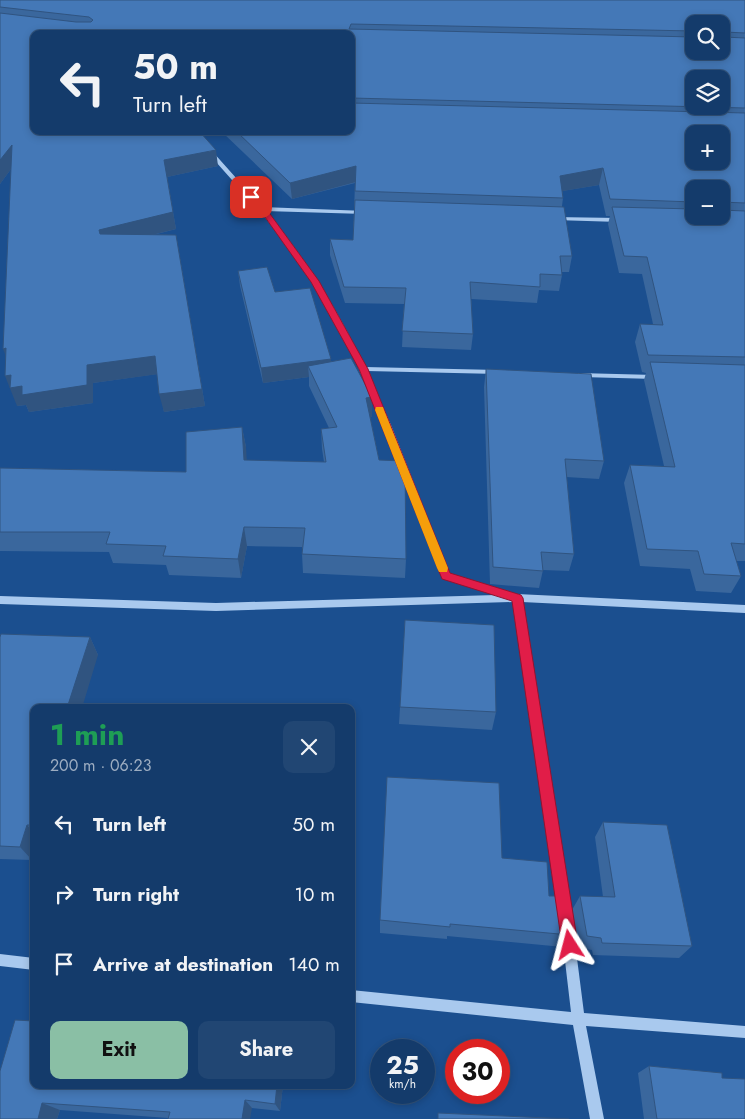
<!DOCTYPE html>
<html lang="en">
<head>
<meta charset="utf-8">
<style>
	:root { --surface:#143b6b; --page:#214673; --text:#f1f3f6; --muted:#9dadc1; --line:#33557e; --accent:#8abfa5 }
	body { margin:0; font-family:Jost,sans-serif; background:var(--page); color:var(--text); height:100vh; display:flex; flex-direction:column; font-size:19px; white-space:nowrap }
	* { box-sizing:border-box; margin:0 }
	p { font-size:16px; color:var(--muted) }
	.icon { flex:none; width:28px; height:28px; fill:none; stroke:currentColor; stroke-width:2; stroke-linecap:round; stroke-linejoin:round }
	.map { position:relative; flex:1; overflow:hidden }
	.side { position:absolute; left:30px; top:704px; width:325px; height:385px; display:flex; flex-direction:column; background:var(--surface); border-radius:10px; box-shadow:0 2px 8px #0003,0 0 0 1px var(--line) }
	.side>* { flex:none }
	.hud { position:absolute; left:30px; top:30px; width:325px; height:105px; border-radius:10px; box-shadow:0 2px 8px #0003,0 0 0 1px var(--line); background:#143b6b; color:var(--text); overflow:hidden }
	.fabs { position:absolute; left:685px; top:15px; display:grid; gap:10px }
	.fabs a { display:grid; place-items:center; width:45px; height:45px; border-radius:10px; background:var(--surface); box-shadow:0 2px 8px #0003,0 0 0 1px var(--line); font-size:25px }
	.speed { position:absolute; left:370px; top:1039px; display:flex; gap:10px; font-size:25px; font-weight:700; text-align:center }
	.speed>* { display:grid; place-content:center; width:65px; height:65px; border-radius:50%; background:var(--surface); box-shadow:0 2px 8px #0003,0 0 0 1px var(--line); line-height:1 }
	.speed small { font-size:12px; font-weight:400 }
	.speed .limit { border:8px solid #d22; background:#fff; color:#111 }
	.pin { position:absolute; display:grid; place-items:center; width:42px; height:42px; color:#fff; margin:-21px; border-radius:10px; box-shadow:0 2px 8px #0006 }
	.me { position:absolute; width:55px; margin:-28px; rotate:351deg; stroke-linejoin:round; filter:drop-shadow(0 0 4px #0008) }
	.turn { display:flex; align-items:center; gap:18px; height:105px; padding:0 20px; font-size:22px }
	.turn .icon { width:65px; height:65px; stroke-width:2.5 }
	.turn b { display:block; font-size:35px; line-height:42px }
	.round { display:grid; place-items:center; flex:none; width:52px; height:52px; border-radius:10px; background:var(--page) }
	.headline { display:flex; align-items:center; justify-content:space-between; height:85px; padding:0 20px }
	h1 { font-size:30px; font-weight:700; line-height:38px; color:#1e9e55 }
	.button { display:flex; gap:10px; margin-top:auto; padding:10px 20px }
	.button a { flex:1; height:58px; border-radius:10px; background:var(--accent); color:#111; font-size:20px; font-weight:700; line-height:58px; text-align:center }
	.button a+a { background:var(--page); color:var(--text) }
	ul { padding:0; list-style:none }
	li { display:flex; align-items:center; gap:15px; height:70px; padding:0 20px }
	li div { flex:1 }
	li b { display:block; font-size:19px }
	li em { font-style:normal }
	.map>svg:first-child { display:block }
	.lines { fill:none; stroke-linecap:round; stroke-linejoin:round }
	.minor { fill:#a9c9ee; fill-rule:evenodd }
	.wall { fill:#3a679d; fill-rule:evenodd }
	.shaded-wall { fill:#305480 }
	.building { fill:#4478b7; stroke:#305480; fill-rule:evenodd }
	.route { fill:#e11d48; stroke:#92132f }
	.slow { fill:#f59e0b }
</style>
</head>
<body>
<div class="map">
<svg width="745" height="1119" viewBox="0 0 745 1119">
	<rect width="100%" height="100%" fill="#1b4f8f"/>
	<g class="lines">
		<path class="minor" d="M209,131H221L195,136L193,135Z
			M208,151H212L262,207L366,211V213L364,214L265,211C306,258 338,310 365,367L498,370L502,372L498,374L367,371L391,425L450,574L517,594L745,605V613L522,602L570,907L568,911L564,913L560,911L558,907L513,602L216,611L0,604V596L216,603L496,595L443,578L383,425L351,351L332,315L312,281L289,248L263,215L208,153Z
			M553,217L619,218L622,220L619,222L555,220L552,218Z
			M578,373L655,375L659,377L655,379L581,377H578Z
			M567,921L571,923L573,927L584,1013L745,1026V1038L586,1026L604,1119H590L573,1025L351,1002V990L571,1012L561,927L563,923Z
			M0,954L34,958V970L0,966Z"/>
	</g>
	<path class="wall" d="M0,0H745V561H736L741,576L731,593L696,591L690,569L640,566L624,483L630,465L664,466L644,380L646,373L642,372L635,342L640,324H653L642,274L619,273L608,224L610,216H606L599,185L562,191L563,198L562,206L572,256L569,272H562V275L559,291L539,290L537,303L471,299L473,334L471,350L402,347L404,304L345,303L330,255V239L353,240L355,183L292,199L222,132V131H351V34H34L218,166L167,177L176,229L153,235H176L205,406L164,412L157,374L93,383V403L29,412L26,405L17,406L11,169L0,184ZM694,24L721,51H694ZM694,189H721V216H694Z
		M238,271L275,292L332,362L372,417H370L379,460L406,559L405,578L303,573L302,554V547L247,546L241,578L169,575L166,565L113,563L109,552L0,551V468L186,472L242,427L246,447V460L324,462L322,449L321,429L329,428L309,386V377L263,383L240,286Z
		M486,369L604,461L599,479L566,477L574,554L569,571L543,570L539,588L490,584L484,387Z
		M405,620L496,712L492,730L399,724Z
		M0,637H90L98,655L34,708V855L32,860L0,859Z
		M603,822L692,946L679,958L593,955L592,950L578,948L572,910L580,896L603,897L595,837Z
		M502,858L549,896L570,935L563,947L447,936V939L380,933V920Z
		M649,1066L722,1078L745,1119H644L638,1073Z
		M34,1085H283L280,1111L252,1108L168,1118L60,1110L57,1119H0Z"/>
	<path class="shaded-wall" d="M12,145L17,161L0,184V160Z
		M216,150L218,166L167,177L176,229L104,247L99,230L164,160Z
		M356,166V182L292,199L290,183Z
		M603,168L599,185L557,192L560,176Z
		M176,235L205,406L164,412L159,394Z
		M6,348L10,367L3,349Z
		M155,356L159,374L93,383V403L29,412L26,405L17,406L5,376Z
		M331,359L332,374L308,366L309,377L263,383L261,368Z
		M372,397V417L366,418V398Z
		M242,427L246,447L248,480L244,460Z
		M244,527L247,546L241,578L238,559Z
		M90,637L98,655L82,708H67Z
		M27,825L34,833V855L32,860L20,847Z
		M277,1085H283L280,1111L275,1104Z
		M245,1100L252,1108L250,1119H242Z
		M42,1103L60,1110L57,1119H38Z"/>
	<path class="building" d="M0,0H745V33L725,32L724,37L745,38V108L351,98V34H34V131H199L216,150L164,160L173,212L99,230L100,234L176,235L202,389L159,394L155,356L87,365V385L22,395V386L10,388L11,375L5,376L6,348L3,349L12,145L0,160V13L76,22H91L93,20L89,17L0,7ZM351,24L694,31V24H721V51H694V37L349,29ZM694,79H721V106H694Z
		M351,103L745,113V203L721,202V189H694V202L610,199L603,168L560,176L563,198L355,191L356,166L290,183L236,131H351ZM694,134H721V161H694Z
		M355,200L564,207L572,256H560L562,275L540,274V287L470,282L473,334L402,331L406,288L344,287L330,239L353,240Z
		M612,207L694,209V216H721V210L745,211V357L648,355L640,324L663,325L647,257L624,256Z
		M267,267L275,292L310,288L331,359L261,368L238,271Z
		M351,358L372,397L366,398L379,460L403,461L405,466L406,559L302,554L305,528L244,527L238,559L163,556L166,546L106,544L110,532H0V468L186,472V432L242,427L244,460L326,462L321,429L337,427L308,366Z
		M650,362L745,365V544L731,543L741,576L704,574L698,551L647,549L630,465L675,467Z
		M486,369L591,374L604,461L565,459L574,554L541,552L543,571L493,567Z
		M405,620L494,625L496,712L400,707Z
		M1,634L90,637L67,708H34V825H27L20,847L0,846V637Z
		M387,777L499,783L502,858L547,862L549,896H564L570,935L450,924V927L380,920Z
		M603,822L667,825L692,946L602,943L601,938L587,936L580,896L615,897Z
		M15,1020L34,1021V1085H277L275,1104L245,1100L242,1119H168L170,1112L42,1103L38,1119H0V1071Z
		M649,1066L722,1073V1078L745,1079V1119H657Z
		M438,1113L569,1119H438Z"/>
	<path class="route" d="M248,195H253L265,207L319,281L368,369L450,573L521,595L523,598L578,945L576,951L570,953L564,951L562,945L512,601L442,579L359,369L311,282L260,210L248,198Z"/>
	<path class="slow" d="M376,407H383L384,410L448,568L447,572H439L437,568L375,410Z"/>
</svg>
<div class="fabs">
<a><svg class="icon" aria-label="search" viewBox="0 0 24 24"><circle cx="10" cy="10" r="6"/><path d="M15 15l6 6"/></svg></a>
<a><svg class="icon" aria-label="layers" viewBox="0 0 24 24"><path d="M12 4l9 5-9 5-9-5zM3 14l9 5 9-5"/></svg></a>
<a>+</a>
<a>−</a>
</div>
<div class="speed"><div>25<small>km/h</small></div><div class="limit">30</div></div>
<div class="pin" style="left:251px;top:197px;background:#d93025"><svg class="icon" aria-label="arrive" viewBox="0 0 24 24"><path d="M6 21V4h12l-3 4 3 4H6"/></svg></div>
<svg class="me" style="left:570px;top:945px" viewBox="-20 -20 40 40"><path d="M0-17L14 15 0 8-14 15z" fill="#e11d48" stroke="#fff" stroke-width="4"/></svg>
<div class="hud">
<div class="turn"><svg class="icon" aria-label="left" viewBox="0 0 24 24"><path d="M17 20v-9H6M10 6l-5 5 5 5"/></svg><div><b>50 m</b>Turn left</div></div>
</div>
<section class="side">
<div class="headline"><div><h1>1 min</h1><p>200 m · 06:23</p></div><a class="round"><svg class="icon" aria-label="close" viewBox="0 0 24 24"><path d="M6 6l12 12M18 6L6 18"/></svg></a></div>
<ul>
<li><svg class="icon" aria-label="left" viewBox="0 0 24 24"><path d="M17 20v-9H6M10 6l-5 5 5 5"/></svg><div><b>Turn left</b></div><em>50 m</em></li>
<li><svg class="icon" aria-label="right" viewBox="0 0 24 24"><path d="M7 20v-9h11M14 6l5 5-5 5"/></svg><div><b>Turn right</b></div><em>10 m</em></li>
<li><svg class="icon" aria-label="arrive" viewBox="0 0 24 24"><path d="M6 21V4h12l-3 4 3 4H6"/></svg><div><b>Arrive at destination</b></div><em>140 m</em></li>
</ul>
<div class="button"><a>Exit</a><a>Share</a></div>
</section>
</div>
</body>
</html>
